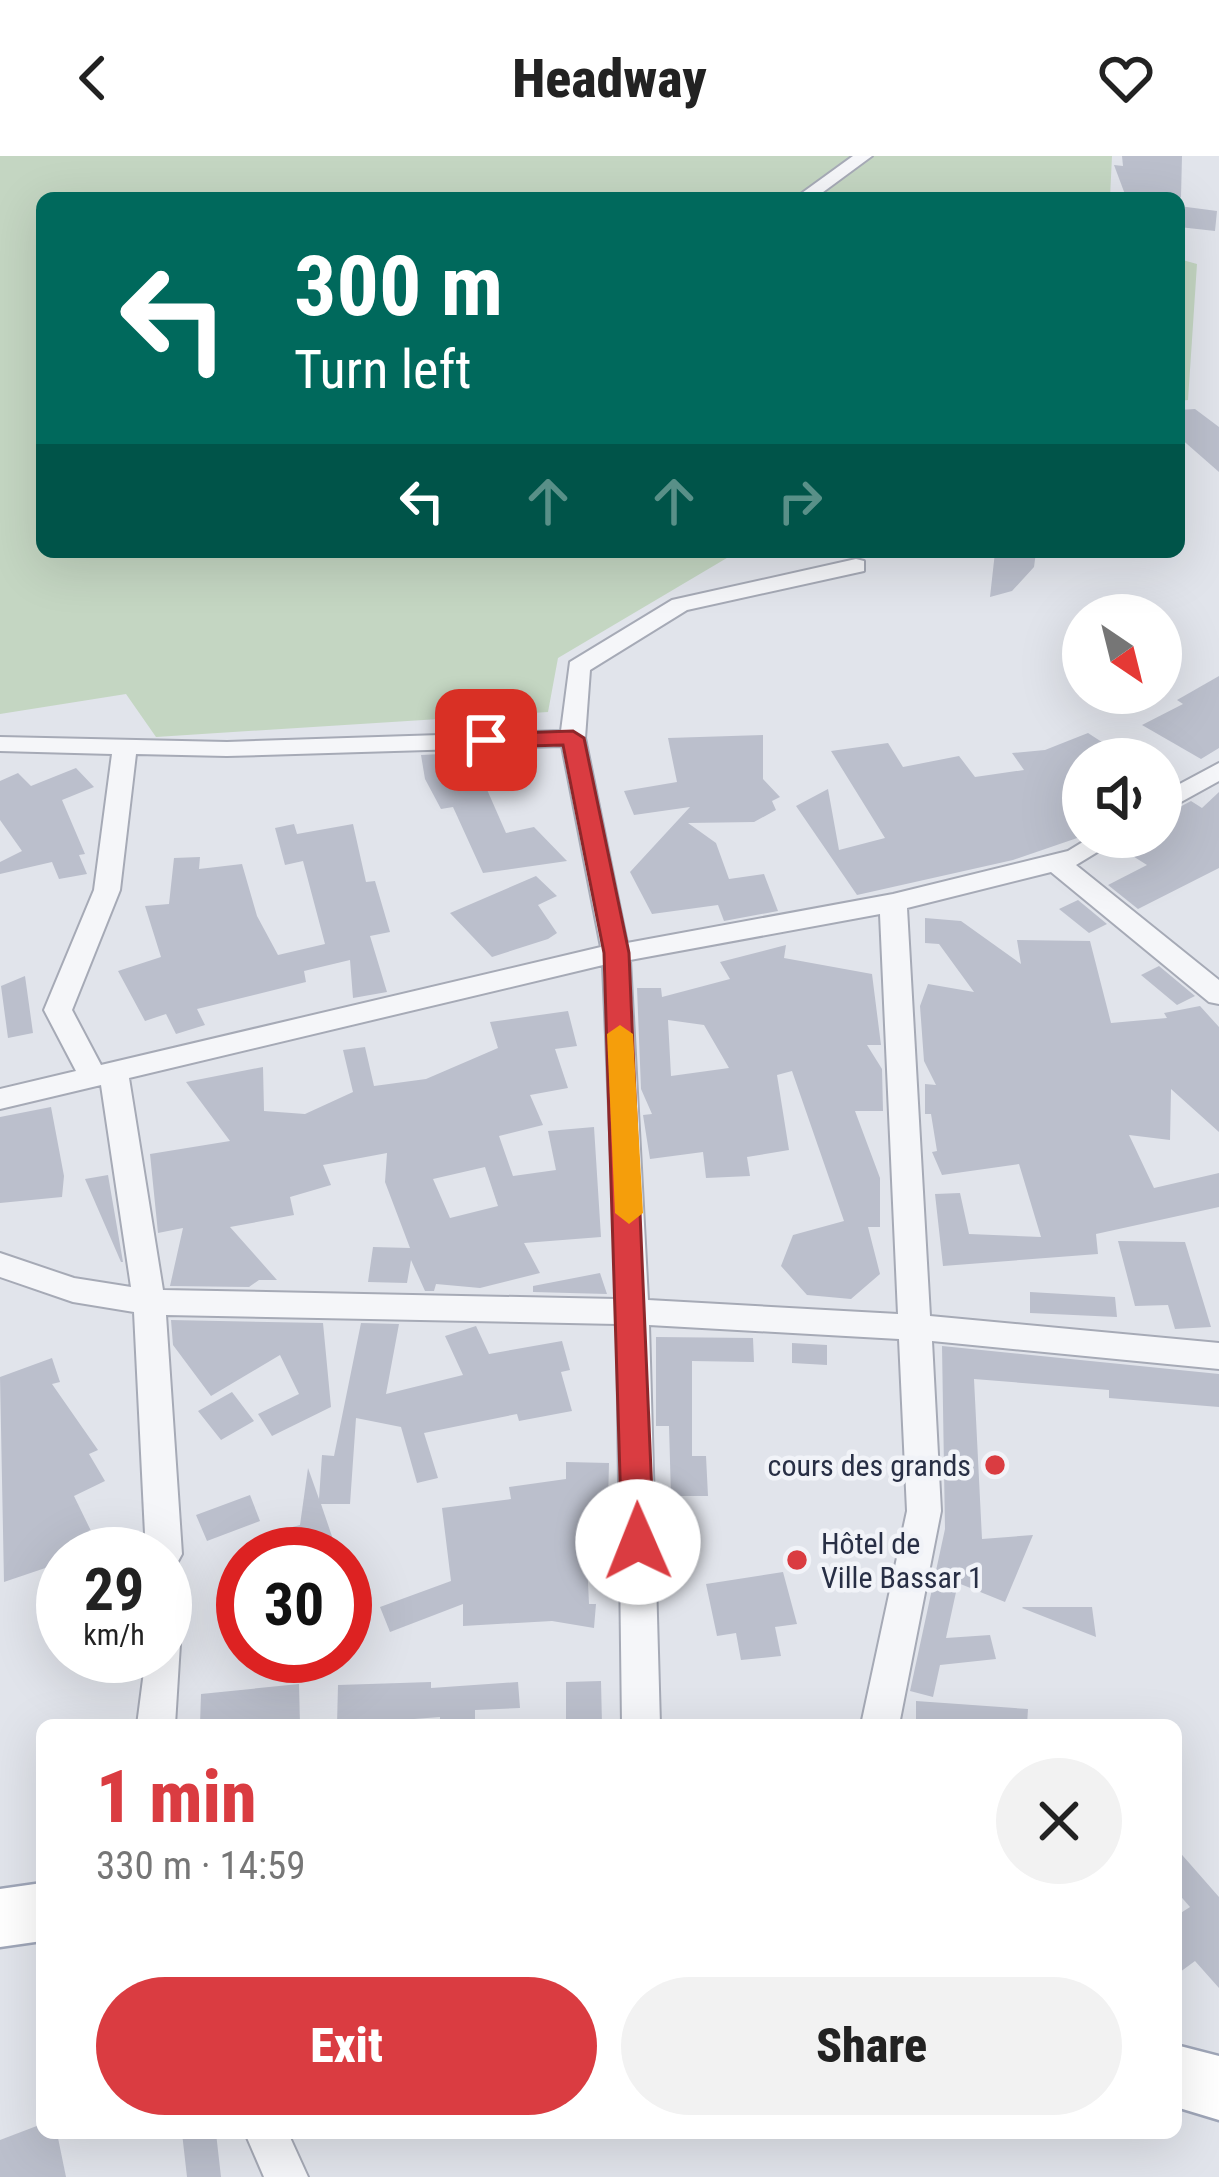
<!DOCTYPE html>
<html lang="en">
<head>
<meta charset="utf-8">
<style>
	:root { --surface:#fff; --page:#f2f2f2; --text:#222; --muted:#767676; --accent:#da3c41 }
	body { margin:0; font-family:"Roboto Condensed",sans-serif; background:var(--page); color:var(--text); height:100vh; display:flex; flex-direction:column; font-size:45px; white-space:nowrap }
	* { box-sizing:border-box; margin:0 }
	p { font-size:39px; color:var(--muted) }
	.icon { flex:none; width:66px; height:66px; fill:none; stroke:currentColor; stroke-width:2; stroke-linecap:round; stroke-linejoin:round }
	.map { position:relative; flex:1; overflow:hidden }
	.details { position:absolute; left:36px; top:1563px; width:1146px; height:420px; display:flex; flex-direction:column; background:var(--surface); border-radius:18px; box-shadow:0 12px 48px #0002 }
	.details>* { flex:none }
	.guide { position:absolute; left:36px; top:36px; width:1149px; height:366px; border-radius:18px; box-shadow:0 12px 48px #0002; background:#00695c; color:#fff; overflow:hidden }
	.needle { width:78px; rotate:145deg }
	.buttons { position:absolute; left:1062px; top:438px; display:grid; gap:24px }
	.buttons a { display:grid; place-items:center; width:120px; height:120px; border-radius:50%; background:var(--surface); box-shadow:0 12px 48px #0002; font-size:60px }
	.speed { position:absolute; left:36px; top:1371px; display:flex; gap:24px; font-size:60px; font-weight:700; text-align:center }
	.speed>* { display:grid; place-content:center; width:156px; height:156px; border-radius:50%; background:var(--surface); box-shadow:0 12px 48px #0002; line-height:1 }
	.speed small { font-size:30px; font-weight:400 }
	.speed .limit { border:18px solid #d22; background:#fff; color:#111 }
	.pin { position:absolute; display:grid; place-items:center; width:102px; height:102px; color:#fff; margin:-51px; border-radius:24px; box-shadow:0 6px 18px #0006 }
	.me { position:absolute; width:132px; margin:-66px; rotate:359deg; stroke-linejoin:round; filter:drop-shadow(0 0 9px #0008) }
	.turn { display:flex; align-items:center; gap:42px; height:252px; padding:0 60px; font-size:54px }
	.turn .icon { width:156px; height:156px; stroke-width:2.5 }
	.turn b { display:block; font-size:84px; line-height:102px }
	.lanes { display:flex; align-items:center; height:114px; padding:0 60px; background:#0003; justify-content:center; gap:60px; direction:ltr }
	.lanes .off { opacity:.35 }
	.round { display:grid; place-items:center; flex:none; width:126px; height:126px; border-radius:63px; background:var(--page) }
	.headline { display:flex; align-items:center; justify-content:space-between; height:204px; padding:0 60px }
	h1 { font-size:72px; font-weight:800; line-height:90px; color:var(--accent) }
	.primary-button { display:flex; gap:24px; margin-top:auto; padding:24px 60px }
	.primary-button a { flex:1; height:138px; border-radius:72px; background:var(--accent); color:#fff; font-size:48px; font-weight:800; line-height:138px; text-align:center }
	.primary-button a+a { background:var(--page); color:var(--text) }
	header { display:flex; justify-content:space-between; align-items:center; height:156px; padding:0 60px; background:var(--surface); font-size:54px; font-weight:800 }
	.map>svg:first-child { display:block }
	.green { fill:#c4d6c2 }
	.building { fill:#bbbfcc; fill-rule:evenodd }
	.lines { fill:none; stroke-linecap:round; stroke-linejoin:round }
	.minor-casing { stroke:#a6aab6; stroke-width:4 }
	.primary-casing { stroke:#9fa6b8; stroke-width:5 }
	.minor { fill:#f5f6f9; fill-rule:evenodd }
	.primary { fill:#fff; fill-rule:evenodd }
	.route { fill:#da3c41; stroke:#8e272a; stroke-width:3 }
	.slow { fill:#f59e0b }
	.poi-dot { fill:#da3c41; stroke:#f1f3f8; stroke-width:4.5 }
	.labels { text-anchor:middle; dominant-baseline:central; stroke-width:9; stroke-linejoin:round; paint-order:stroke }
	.poi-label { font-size:30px; fill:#282f45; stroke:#f1f3f8; text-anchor:end }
</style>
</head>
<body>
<header><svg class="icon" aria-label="back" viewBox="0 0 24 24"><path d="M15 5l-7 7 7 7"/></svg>Headway<svg class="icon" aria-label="heart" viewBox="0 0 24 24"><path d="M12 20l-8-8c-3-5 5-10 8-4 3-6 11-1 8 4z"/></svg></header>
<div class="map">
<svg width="1219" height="2021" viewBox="0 0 1219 2021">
	<rect width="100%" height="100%" fill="#e1e4eb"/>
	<path class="green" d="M0,0H1112L1110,42H42V396H737L558,502L548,556L156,581L126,538L0,558Z
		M1179,103L1197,108L1188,244L1179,245Z"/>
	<path class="building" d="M1122,0H1182L1181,41H1126L1114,9L1123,10Z
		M1179,50L1217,55L1215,75L1179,71Z
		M1195,253L1219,271V316L1179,281V254Z
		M995,396H1036L1034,411L1012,435L990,441Z
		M1219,520V592L1201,603L1142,569L1183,548L1177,544Z
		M1088,577L1128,603H1083V680L1013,704L857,739L796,650L828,633L839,694L885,682L831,595L888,587L903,611L959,600L975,621L1024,614L1012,597L1045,594Z
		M763,579V623L780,641L772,645L776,654L754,666L688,667L716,687L729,723L764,718L778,755L724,765L718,749L652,758L630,716L690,651L634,659L624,635L677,626L668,582Z
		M462,597L466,614L478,613L506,677L534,671L567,705L483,717L453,651L441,653L425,623L421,599Z
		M76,612L94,631L62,644L85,698L79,699L87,718L59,723L52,706L0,718V706L22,695L0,664V625L18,617L31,630Z
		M1219,636V712L1138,753L1108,729L1147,709L1128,697L1161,681V661L1191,645L1202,652Z
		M294,668L297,678L353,668L366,726L375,725L390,776L370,780L387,836L353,842L350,804L304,815L306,826L197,853L205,869L176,878L166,858L145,865L118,815L161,801L145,750L169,748L174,702L200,701L199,713L242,708L257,760L278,799L325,788L303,705L285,709L275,672Z
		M536,720L557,740L538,749L557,777L548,783L492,801L450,757Z
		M1078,744L1107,768L1089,777L1059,753Z
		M925,762L961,765L1021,808L1017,784L1090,785L1111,867L1167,862L1164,857L1200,850L1219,871V976L1171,933L1170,984L1129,979L1154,1032L1219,1017V1051L1096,1078L1098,1098L943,1110L935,1038L960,1037L969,1078L1041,1081L1019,1008L942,1019L932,996L937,995L931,958H925V928L936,929L924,905L920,850L928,828L974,836L939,788L925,787Z
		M786,789L784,802L872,818L881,889H867L882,913L883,955H855L880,1022V1071H868L880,1118L851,1143L807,1139L781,1110L793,1079L844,1065L792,915L777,919L789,994L747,1001L750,1020L706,1022L703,996L650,1003L643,959L652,958L641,933L637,832H661L662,841L730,823L720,806ZM668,864L704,869L729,912L671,920Z
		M1159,810L1195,840L1177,849L1141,819Z
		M25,820L33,877L8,882L1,830Z
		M568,855L577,890L555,893L568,932L530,939L543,969L499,980L513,1020L556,1014L548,975L594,971L601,1081L524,1087L540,1117L480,1132L436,1128L434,1135H425L411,1104L407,1127L368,1126L373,1091L410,1092L385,1026L387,997L323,1009L331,1029L290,1041L294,1059L230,1071L277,1124H259L249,1131L170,1130L183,1072L158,1077L150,998L230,985L186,926L263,911L264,955L305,958L353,936L343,894L365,891L374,930L426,923L498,892L490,866ZM485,1011L498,1050L450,1062L433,1023Z
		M51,951L64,1020L62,1041L0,1047V961Z
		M108,1019L123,1106H121L85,1023Z
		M1118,1085L1185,1086L1211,1171L1175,1173L1168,1149L1135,1150Z
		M600,1117L607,1138L533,1136V1130Z
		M1030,1136L1115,1141L1117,1161L1030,1157Z
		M171,1164L323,1167L331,1251L272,1280L258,1258L299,1238L280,1199L211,1240L173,1189Z
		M361,1167L399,1168L386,1238L463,1219L445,1180L476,1170L489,1198L562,1185L570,1214L561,1216L572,1255L519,1265L517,1258L424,1277L438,1322L417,1327L401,1271L356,1262L350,1348H321L338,1398H314L311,1390L272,1398L266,1378L300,1369L308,1312L319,1343L322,1299L334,1300Z
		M656,1181L753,1182L754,1206L692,1205V1300H706L708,1340H671L669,1270H656Z
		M792,1187L827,1189V1209L792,1207Z
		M942,1190L1219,1218V1251L1109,1242V1234L974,1223L982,1383L1033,1379L1005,1446L958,1427L946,1482L990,1479L996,1503L940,1509L933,1541L910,1535L945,1373Z
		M52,1202L60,1226L52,1228L98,1294L89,1298L105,1325L74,1340L92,1377L63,1395V1406L4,1426L0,1221Z
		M232,1236L254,1265L221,1284L198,1255Z
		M566,1306L609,1307L607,1384H586L589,1448H596L594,1472L552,1465L463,1470V1448L390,1476L380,1451L451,1425L442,1352L511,1343L509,1331L566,1323Z
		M250,1339L260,1365L207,1385L196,1359Z
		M783,1416L797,1468L775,1471L781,1500L741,1504L736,1477L717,1480L706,1428Z
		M1092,1451L1096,1481L1022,1452L1023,1451Z
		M601,1525L602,1569H566V1526Z
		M431,1526V1532L518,1526L520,1552L475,1554V1569H440V1561L337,1569L338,1529Z
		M299,1528L300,1569H200L201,1538Z
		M916,1545L1028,1553L1027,1569L916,1567Z
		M1176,1692L1219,1741V1832L1195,1805L1176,1819V1760L1190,1751L1176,1735Z
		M42,1968V1977H57L66,2021H0V1984Z
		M182,1977H216L221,2021H187Z"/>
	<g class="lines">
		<defs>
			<path id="minor" d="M853,0H872L815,42H795Z
				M856,403L864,405V415L687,454L590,514L585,582L627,787L893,738L1068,695L1091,681H1122L1076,709L1219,824V848L1209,846L1051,716L907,752L930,1160L1219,1187V1213L932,1185L941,1355L899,1569H861L907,1355L899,1183L649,1169L660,1569H622L617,1168L166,1159L182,1398L176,1409L165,1413V1398H146L134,1156L73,1146L0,1121V1097L74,1122L131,1131L101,929L0,953V933L76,915L44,854L94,734L112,598L0,595V581L227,586L561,575L570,506L672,444ZM562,590L601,791L101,909L72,854L120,734L136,598L227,600ZM880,758L898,1158L648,1144L630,804ZM603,809L617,1143L163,1134L129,922Z
				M1219,607V625L1161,657V638Z
				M165,1424L178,1428L183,1439L175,1569H137L146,1500H165Z
				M245,1977H288L308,2021H264Z"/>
			<path id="primary" d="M42,1727V1785L0,1791V1733Z
				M1176,1889L1219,1900V1964L1176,1951Z"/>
		</defs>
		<use href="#minor" class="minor-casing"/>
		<use href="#primary" class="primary-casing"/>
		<use href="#minor" class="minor"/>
		<use href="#primary" class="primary"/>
	</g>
	<path class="route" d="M573,575L584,582L629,797L654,1386L649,1395H627L622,1386L604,797L563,589L486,591L475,584L486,578Z"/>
	<path class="slow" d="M620,869L633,878L643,1057L629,1068L615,1057L607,878Z"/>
	<g class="poi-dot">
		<circle cx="995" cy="1309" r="12"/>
		<circle cx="797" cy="1404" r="12"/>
	</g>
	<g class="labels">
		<g class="poi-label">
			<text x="971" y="1309">cours des grands</text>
			<text x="821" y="1387" text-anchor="start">Hôtel de<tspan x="821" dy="34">Ville Bassar 1</tspan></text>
		</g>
	</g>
</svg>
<div class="buttons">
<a><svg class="needle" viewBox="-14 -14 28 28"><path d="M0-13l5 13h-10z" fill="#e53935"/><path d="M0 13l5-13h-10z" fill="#767676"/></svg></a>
<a><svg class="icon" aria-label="sound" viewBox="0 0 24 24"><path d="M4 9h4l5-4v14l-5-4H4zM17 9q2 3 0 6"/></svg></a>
</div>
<div class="speed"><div>29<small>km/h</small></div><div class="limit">30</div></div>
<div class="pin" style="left:486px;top:584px;background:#d93025"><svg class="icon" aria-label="arrive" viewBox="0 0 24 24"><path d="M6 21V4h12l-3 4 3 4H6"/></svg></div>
<svg class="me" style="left:638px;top:1386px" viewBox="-20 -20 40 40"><circle r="19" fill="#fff"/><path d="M0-13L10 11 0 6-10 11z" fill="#da3c41"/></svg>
<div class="guide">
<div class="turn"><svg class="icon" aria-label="left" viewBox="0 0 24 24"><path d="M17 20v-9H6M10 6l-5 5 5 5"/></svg><div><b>300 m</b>Turn left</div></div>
<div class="lanes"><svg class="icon" aria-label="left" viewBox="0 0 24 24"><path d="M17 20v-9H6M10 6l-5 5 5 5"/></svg><svg class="icon off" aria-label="ahead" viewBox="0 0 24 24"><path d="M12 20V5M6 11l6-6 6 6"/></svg><svg class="icon off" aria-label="ahead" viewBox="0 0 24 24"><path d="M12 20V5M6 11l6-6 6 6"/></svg><svg class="icon off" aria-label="right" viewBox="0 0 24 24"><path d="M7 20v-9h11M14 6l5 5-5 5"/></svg></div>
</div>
<section class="details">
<div class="headline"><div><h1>1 min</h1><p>330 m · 14:59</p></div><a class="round"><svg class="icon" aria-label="close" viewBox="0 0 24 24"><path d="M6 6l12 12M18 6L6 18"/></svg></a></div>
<div class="primary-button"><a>Exit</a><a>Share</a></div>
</section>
</div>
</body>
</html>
